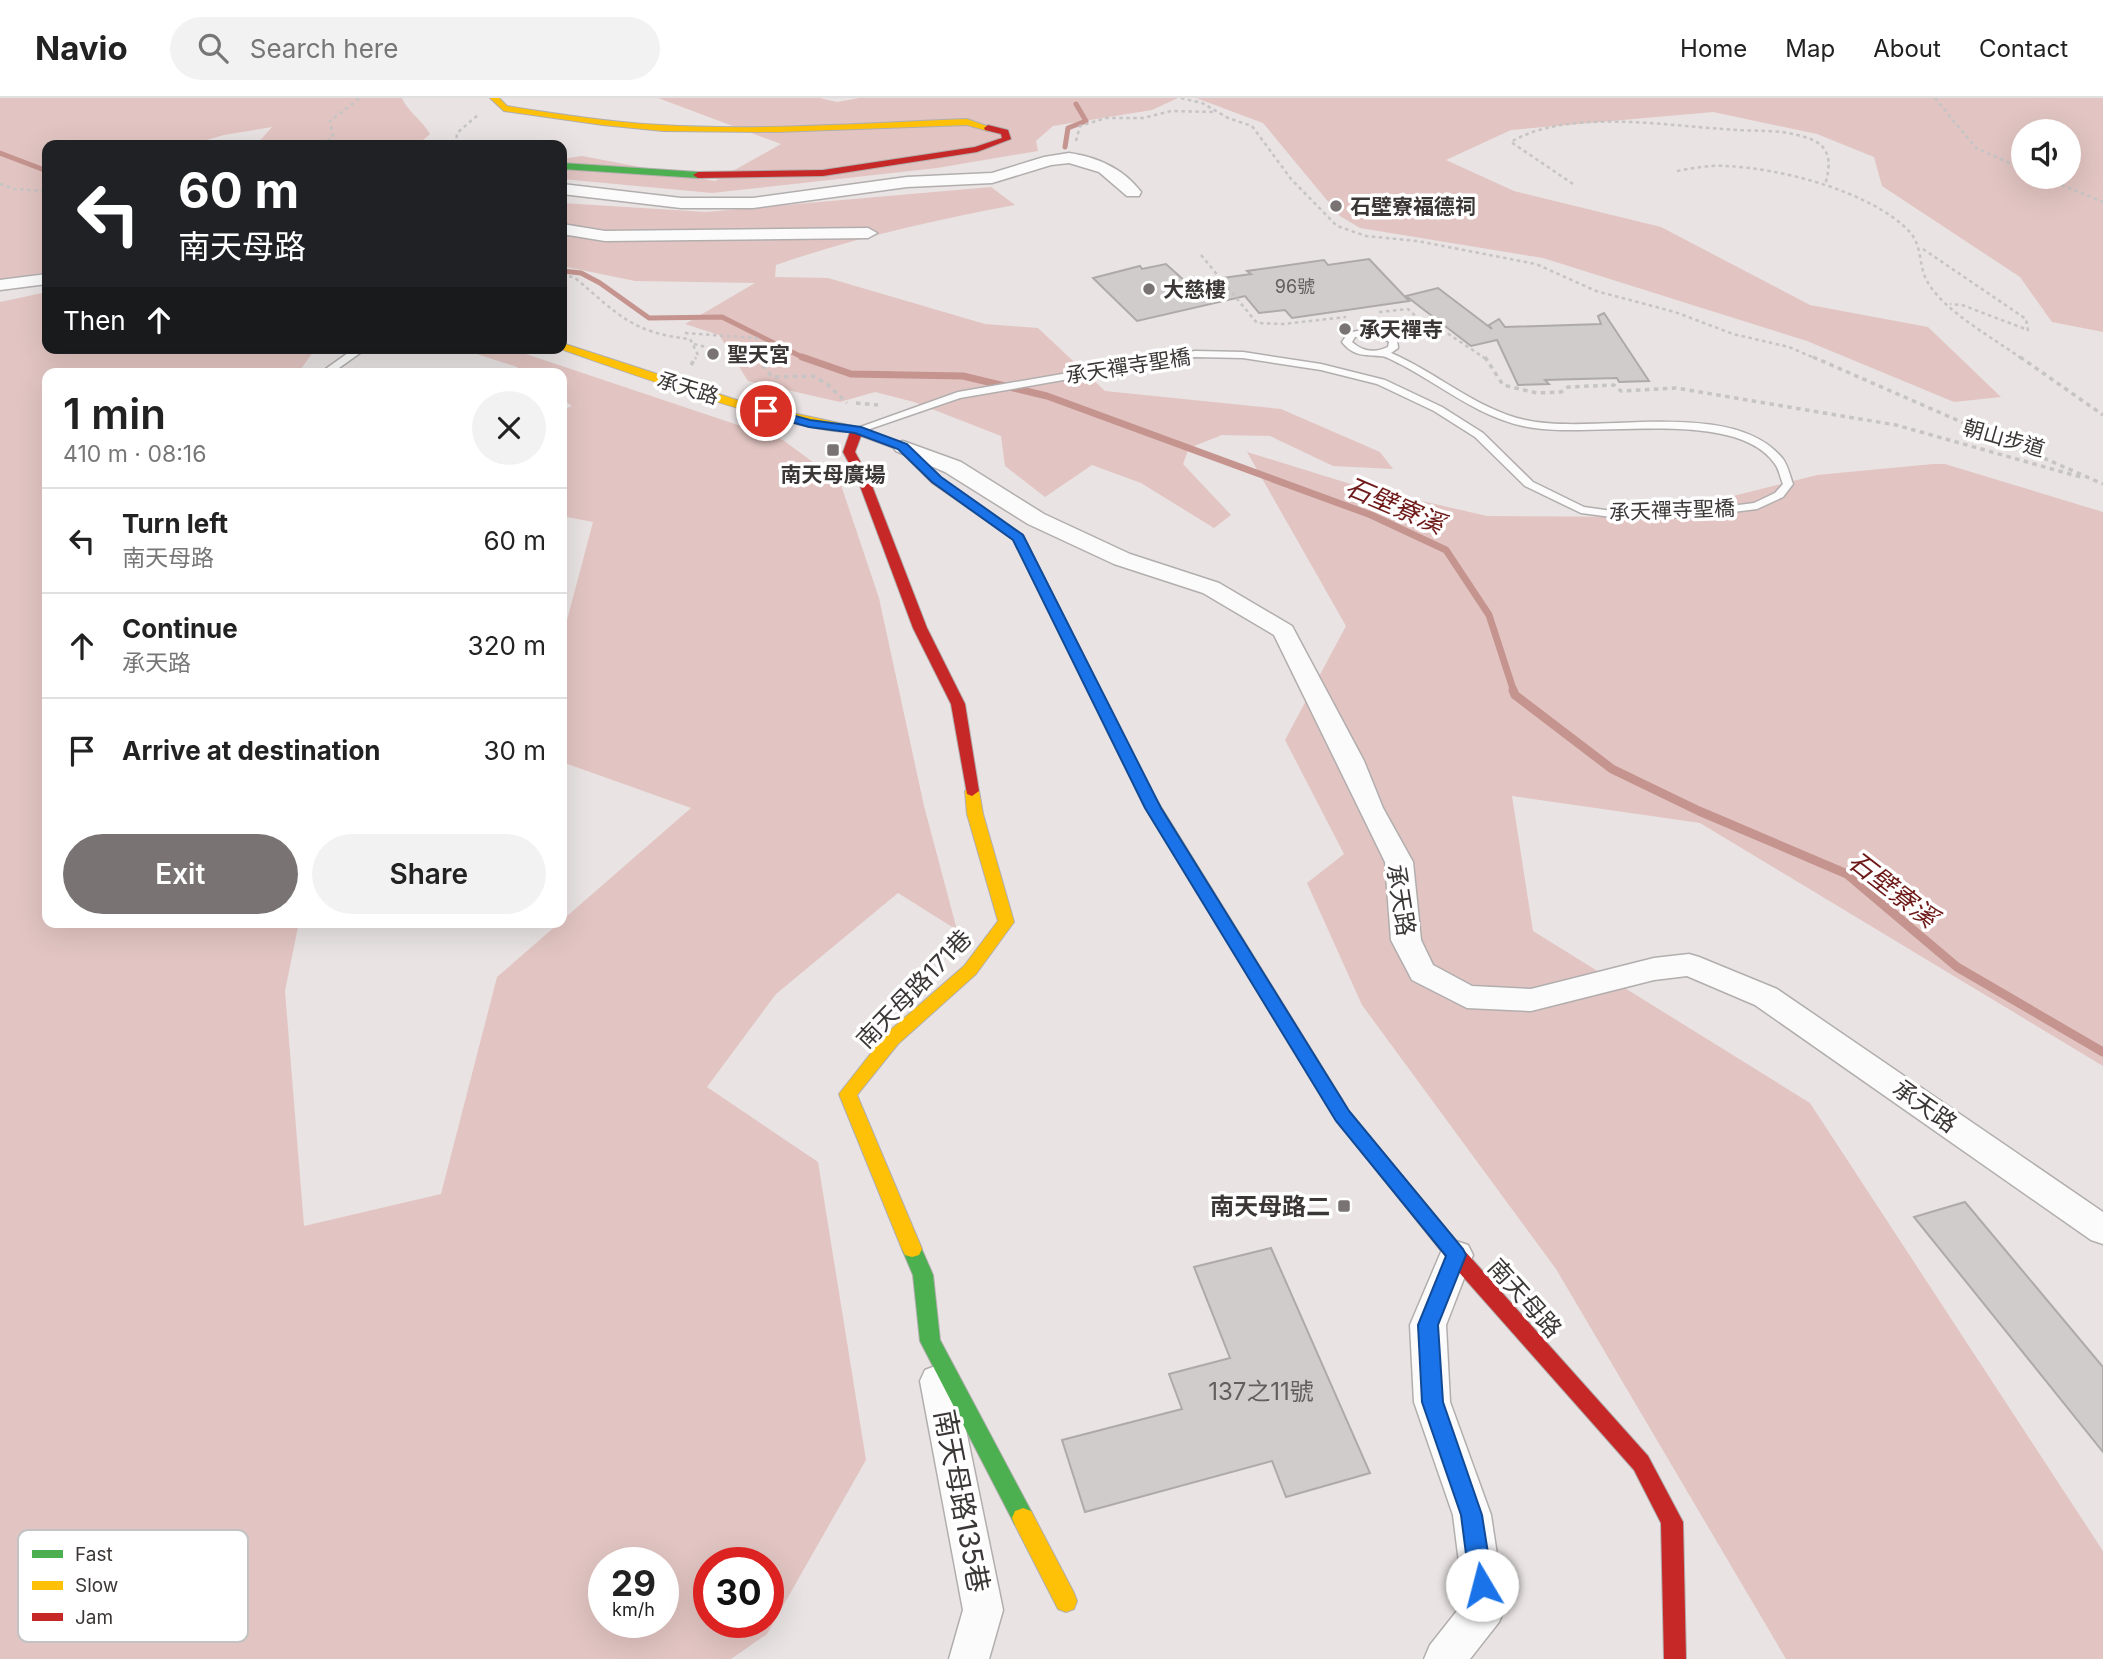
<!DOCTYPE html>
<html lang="en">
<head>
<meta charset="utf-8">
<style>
	:root { --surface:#fff; --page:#f2f2f2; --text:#222; --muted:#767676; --line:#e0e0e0; --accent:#797373 }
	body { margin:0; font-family:Inter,"Noto Sans TC",sans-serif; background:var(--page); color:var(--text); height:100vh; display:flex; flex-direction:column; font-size:26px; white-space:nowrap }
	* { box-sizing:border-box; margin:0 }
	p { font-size:23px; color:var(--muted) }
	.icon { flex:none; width:38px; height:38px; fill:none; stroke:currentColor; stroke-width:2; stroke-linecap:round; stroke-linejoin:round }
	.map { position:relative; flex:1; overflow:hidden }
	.panel { position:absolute; left:42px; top:270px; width:525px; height:560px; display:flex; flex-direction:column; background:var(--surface); border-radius:14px; box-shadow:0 7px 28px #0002 }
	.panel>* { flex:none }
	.top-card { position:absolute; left:42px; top:42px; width:525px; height:214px; border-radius:14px; box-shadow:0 7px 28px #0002; background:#202124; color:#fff; overflow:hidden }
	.fabs { position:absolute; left:2011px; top:21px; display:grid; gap:14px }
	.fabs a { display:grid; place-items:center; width:70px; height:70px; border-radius:50%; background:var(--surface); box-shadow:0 7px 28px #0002; font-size:35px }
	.speed { position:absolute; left:588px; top:1449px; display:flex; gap:14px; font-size:35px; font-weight:700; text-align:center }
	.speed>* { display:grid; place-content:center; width:91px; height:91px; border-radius:50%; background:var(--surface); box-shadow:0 7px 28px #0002; line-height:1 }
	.speed small { font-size:18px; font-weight:400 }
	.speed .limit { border:10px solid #d22; background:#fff; color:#111 }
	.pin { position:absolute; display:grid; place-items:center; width:60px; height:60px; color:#fff; margin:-30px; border:4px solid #fff; border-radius:50%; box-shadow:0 2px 7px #0007 }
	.me { position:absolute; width:77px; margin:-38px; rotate:352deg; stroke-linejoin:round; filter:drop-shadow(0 0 5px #0008) }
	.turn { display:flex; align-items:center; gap:24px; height:147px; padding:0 21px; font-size:32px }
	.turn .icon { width:91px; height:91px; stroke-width:2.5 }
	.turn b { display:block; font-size:49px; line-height:60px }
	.then { display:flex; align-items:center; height:66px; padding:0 21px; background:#0003; gap:14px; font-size:26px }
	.round { display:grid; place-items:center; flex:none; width:74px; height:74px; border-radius:37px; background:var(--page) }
	.overview { display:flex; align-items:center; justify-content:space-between; height:119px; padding:0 21px }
	h1 { font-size:42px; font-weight:600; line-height:52px }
	.action { display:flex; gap:14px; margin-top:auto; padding:14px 21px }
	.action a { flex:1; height:80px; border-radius:42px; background:var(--accent); color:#fff; font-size:28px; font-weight:600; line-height:80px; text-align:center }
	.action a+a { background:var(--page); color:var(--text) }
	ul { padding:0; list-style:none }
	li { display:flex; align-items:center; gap:21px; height:105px; padding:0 21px; border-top:2px solid var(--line) }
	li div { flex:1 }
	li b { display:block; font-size:26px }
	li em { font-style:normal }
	header { display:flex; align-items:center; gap:42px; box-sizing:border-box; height:98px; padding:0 35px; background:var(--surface); border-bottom:2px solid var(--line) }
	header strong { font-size:33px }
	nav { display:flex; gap:38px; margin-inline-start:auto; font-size:24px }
	.search { width:490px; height:63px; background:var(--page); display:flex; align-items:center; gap:18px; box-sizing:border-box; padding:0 24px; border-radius:38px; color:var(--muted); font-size:26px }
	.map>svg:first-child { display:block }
	.green { fill:#e2c5c2; fill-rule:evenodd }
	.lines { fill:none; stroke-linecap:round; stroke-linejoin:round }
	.stream-far2 { stroke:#c5948f; stroke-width:5 }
	.stream-far1 { stroke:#c5948f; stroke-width:7 }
	.stream { stroke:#c5948f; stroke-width:9 }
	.building { fill:#d1cccc; stroke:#afaaaa; stroke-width:2 }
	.lane-casing { stroke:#b2aeae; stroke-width:3 }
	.street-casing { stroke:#b2aeae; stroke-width:3 }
	.fast-casing { stroke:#b2aeae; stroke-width:2 }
	.slow-casing { stroke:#b2aeae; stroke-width:2 }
	.jam-casing { stroke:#b2aeae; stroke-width:2 }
	.path-far1 { stroke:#c6c4c4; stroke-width:2.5; stroke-dasharray:3.5 3.5; stroke-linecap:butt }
	.path { stroke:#c6c4c4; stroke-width:3.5; stroke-dasharray:4.5 4.5; stroke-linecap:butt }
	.lane { fill:#fcfbfb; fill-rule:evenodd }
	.street { fill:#fcfbfb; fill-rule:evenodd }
	.fast { fill:#4caf50; fill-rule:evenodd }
	.slow { fill:#ffc107; fill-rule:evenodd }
	.jam { fill:#c62828; fill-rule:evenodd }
	.route { fill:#1a73e8; stroke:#114b97; stroke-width:2 }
	.poi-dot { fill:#797373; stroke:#fff; stroke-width:2.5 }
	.labels { text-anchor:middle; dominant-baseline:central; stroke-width:7; stroke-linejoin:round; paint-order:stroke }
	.far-number-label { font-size:18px; fill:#635e5e }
	.far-poi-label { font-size:21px; font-weight:bold; fill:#3c3737; stroke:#fff; text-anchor:start }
	.far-street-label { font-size:21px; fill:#3c3737; stroke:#fff }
	.street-label { font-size:24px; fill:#3c3737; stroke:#fff }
	.poi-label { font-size:24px; font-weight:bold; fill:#3c3737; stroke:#fff; text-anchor:end }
	.near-number-label { font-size:24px; fill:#635e5e }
	.water-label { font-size:26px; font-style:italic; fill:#6e1a19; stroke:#fff }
	.near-street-label { font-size:28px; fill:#3c3737; stroke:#fff }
	.key { fill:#fff; stroke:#c4c3c3; stroke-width:2 }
	.key-label { font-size:19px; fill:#3c3737 }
</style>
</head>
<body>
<header>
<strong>Navio</strong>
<div class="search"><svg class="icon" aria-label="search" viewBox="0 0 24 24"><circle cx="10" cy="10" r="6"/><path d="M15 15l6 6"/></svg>Search here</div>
<nav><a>Home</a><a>Map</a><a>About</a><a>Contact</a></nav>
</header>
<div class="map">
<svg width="2103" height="1561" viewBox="0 0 2103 1561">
	<rect width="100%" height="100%" fill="#e9e3e3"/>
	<path class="green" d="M0,0H402C407,13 423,23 430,36L418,47H256L272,29L224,37L190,47H47V174L0,182Z
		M658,0H820L837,4L859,0H1178L1152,12L1053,28L1036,43L1038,53L937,70L712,95L562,81V61L582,58L715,83L781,46Z
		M1196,0H2103V234L2052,224L2020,179L1882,88L1874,59L1817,36L1713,14L1511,32L1446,62L1514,93L1661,129L1810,207L1928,229L2001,299L1954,304L1807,243L1543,160L1360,130L1340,118L1263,25ZM2068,33V79H2023V33Z
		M991,89L1015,107C934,122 854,140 776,167L775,179L828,180L985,226L1038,230L1105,293L1281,311L1380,354L1393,371L1333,368L1270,338L1222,337L1189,350L1183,366L1231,417L1214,430L1141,385L1092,367L1045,399L1005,368L1001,338L914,304L875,294L840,304L748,283L719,237L685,226L755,185L635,183L562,168V105L706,114Z
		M47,194V250H316L298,275H47V824H299L285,893L304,1128L441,1096L497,879L691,710L562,664V541L593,424L562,418V312L572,308L562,301V275H525L517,269L458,250H508L783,342L840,384L879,500L924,708L957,832L898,795L776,896L707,989L818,1064L866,1362L767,1536L731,1561H0V204ZM604,1465H663V1524H604ZM709,1465H768V1524H709Z
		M1247,354L1357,388L1487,418L1649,419L1817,377L1933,366H1945L2103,414V968L1700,725L1512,698L1533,833L1810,1005L2103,1453V1561H1786L1556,1171L1362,907L1307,785L1344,756L1285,642L1346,528Z"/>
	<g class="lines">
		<path class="stream-far2" d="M1065,49L1068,30L1086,23L1076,6
			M0,55L47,73
			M562,173L581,175L600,185L649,220L722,219L806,261"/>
		<path class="stream-far1" d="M802,259L851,276L963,278L1047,298L1371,417L1446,452L1489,517L1514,594"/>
		<path class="stream" d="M1513,592L1515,597L1612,671L1699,713L1847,776L1957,869L2103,954"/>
	</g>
	<path class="building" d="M1369,161L1409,203L1292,220L1285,212L1259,215L1245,198L1137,223L1093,180L1140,168L1142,171L1166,166L1187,185L1251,176L1247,173L1324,162L1328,167Z
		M1438,190L1492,231L1489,227L1499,221L1505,229L1601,226L1598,218L1604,215L1649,283L1619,284L1617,280L1545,282L1549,286L1518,287L1497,242L1471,248L1406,198Z
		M1965,1104L2103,1269V1354L1914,1119Z
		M1271,1150L1370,1375L1286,1399L1272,1363L1085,1414L1062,1342L1182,1311L1169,1276L1230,1260L1194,1169Z"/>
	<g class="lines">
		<defs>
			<path id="lane" d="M1371,230L1389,235L1397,241L1398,250L1391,255C1436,274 1476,311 1525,322C1596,338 1732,298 1783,361C1788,368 1790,378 1793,386L1783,399L1757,411L1693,419L1619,420L1581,415L1525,388L1475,339L1434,313L1377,286L1321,272L1243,260L1195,259L960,300L861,334H853L852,332L958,294L1195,253L1243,254L1321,266L1385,282L1442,309L1483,335L1533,384L1584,409L1619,414L1693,413L1754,405L1775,395L1783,386C1780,379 1779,371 1775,366C1735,307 1586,343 1523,328C1477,318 1441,287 1400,266C1394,263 1386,258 1380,258C1364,257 1353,258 1342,244L1348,235ZM1371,236L1383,239L1389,244L1388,249C1375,255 1363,254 1352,244L1355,239Z
				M355,250H367L332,275H320Z"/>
			<path id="street" d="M1069,55C1097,59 1124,71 1141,94L1139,98H1127L1099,74L1069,65L1051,67L992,85L907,89L753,110H681L562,96V86L681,100H753L907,79L992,75L1044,59Z
				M562,126L605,133L868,130L877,135L868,140L605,143L562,136Z
				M47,176V186L0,192V182Z
				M903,343L961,364L1044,416L1130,456L1219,485L1292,528L1364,663L1383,710L1413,764L1421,842L1433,867L1472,888L1531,891L1654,860L1689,856L1699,859L1777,891L2103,1114V1146L2091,1142L1755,907L1687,878L1654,882L1531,913L1467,910L1412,882L1391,842L1385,764L1274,537L1203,495L1114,466L1028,426L945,374L896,353L893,349L896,345Z
				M1456,1143L1468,1147L1473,1157L1446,1227L1450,1304L1491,1417L1505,1510L1499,1524L1470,1561H1424L1430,1547L1464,1504L1453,1417L1414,1304L1410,1227L1444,1147Z
				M938,1267L951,1272L956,1283L1003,1512L989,1561H949L963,1512L920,1283L925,1272Z"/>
			<path id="fast" d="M562,65L698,74L703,77L698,80L562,71Z
				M1145,689L1150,691L1340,998L1343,1003L1340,1008L1334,1010L1328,1008L1138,694Z
				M912,1143L919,1145L933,1177L940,1242L1031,1413L1034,1420L1031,1427L1023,1430L1015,1427L920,1243L913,1177L902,1151L905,1145Z"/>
			<path id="slow" d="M490,0H499L507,8C558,16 609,24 661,27C763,33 865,25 967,21L992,30L988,33L967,27L777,34L663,33L603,27L504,13Z
				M562,245L746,305L853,328L859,331C834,350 598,264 558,250H562Z
				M972,688L979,693L983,716L1014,824L976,876L898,946L857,997L922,1151L919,1157L912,1159L905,1157L902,1151L839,996L886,936L964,868L998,823L967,716L965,693Z
				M1023,1410L1031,1413L1074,1495L1077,1503L1074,1511L1066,1514L1058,1511L1015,1427L1012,1420L1015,1413Z"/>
			<path id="jam" d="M988,27L1008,32L1011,41L977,54L823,78L698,80L693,77L698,74L823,72L975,49L1002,40L1001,36L985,32L984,30Z
				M853,328L907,346L940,379L1023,437L1152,694L1150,697H1140L1138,694L1014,442L932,385L899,352L861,338L855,354L869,380L927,530L965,606L979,693L972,698L967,696L951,606L913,530L857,380L843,354L850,334L847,331Z
				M1334,996L1340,998L1349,1013L1463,1151L1648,1358L1683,1424L1686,1561H1664L1661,1425L1634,1372L1449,1163L1337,1023L1325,1003L1328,998Z"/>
		</defs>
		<use href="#lane" class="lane-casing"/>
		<use href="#street" class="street-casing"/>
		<use href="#fast" class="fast-casing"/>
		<use href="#slow" class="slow-casing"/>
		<use href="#jam" class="jam-casing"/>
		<path class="path-far1" d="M1181,0L1202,5L1228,20L1252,28L1291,81L1337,128L1366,138L1417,143L1536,166L1596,193L1675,214L1733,236L1789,249L1817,261
			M1935,0L1976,50L2023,71
			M1076,43L1080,28L1106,20H1143L1171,13L1215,14
			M322,47L333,39L330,23L360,0
			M456,47L457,35L479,16
			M1677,73C1693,70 1709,67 1725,68C1780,70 1870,93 1909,133C1923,148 1918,167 1927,183C1944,214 1994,240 2022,261
			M2042,79L2103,104
			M0,86L14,91L47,93
			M1573,86L1511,44C1566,11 1661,27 1723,31C1742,33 1762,32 1782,34C1818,40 1837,47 1825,87
			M1923,151L2026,221L2028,232L1962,207L1950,206
			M1201,157L1257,225L1283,226L1346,219
			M562,178L574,179C617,215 631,235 690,241L698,257L695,261
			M1379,214L1408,211L1423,225L1438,229L1486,261
			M1408,232L1423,225
			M685,235L757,240L766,253L763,261
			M694,246L706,249"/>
		<path class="path" d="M763,259L761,265L772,279L813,278L827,286L847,305
			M1485,259L1503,287L1537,295L1561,294L1568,289L1614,287L1621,293L1676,290L1896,327L2084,380
			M1813,259L2103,386
			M2020,259L2103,317
			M691,267L696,259
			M856,305L878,307"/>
		<use href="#lane" class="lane"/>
		<use href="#street" class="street"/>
		<use href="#fast" class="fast"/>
		<use href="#slow" class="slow"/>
		<use href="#jam" class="jam"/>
	</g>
	<path class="route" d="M766,310L810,322L861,329L907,346L941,379L1023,437L1161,710L1349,1013L1463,1151L1466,1157L1438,1227L1443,1304L1482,1417L1493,1487L1490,1495L1482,1498L1474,1495L1470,1487L1461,1417L1422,1304L1418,1227L1446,1158L1336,1023L1145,710L1013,442L932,384L898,351L855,335L809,329L762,316L760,313Z"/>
	<g class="poi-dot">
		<circle cx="1336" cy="108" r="7"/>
		<circle cx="1149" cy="191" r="7"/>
		<circle cx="1345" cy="231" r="7"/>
		<circle cx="713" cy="256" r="7"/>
		<rect x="826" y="345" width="14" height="14" rx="3.5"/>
		<rect x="1337" y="1101" width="14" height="14" rx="3.5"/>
	</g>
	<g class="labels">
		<g class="far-number-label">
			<text x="1295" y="188">96號</text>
		</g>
		<g class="far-poi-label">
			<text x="1350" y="108">石壁寮福德祠</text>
			<text x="1163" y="191">大慈樓</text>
			<text x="1359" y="231">承天禪寺</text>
			<text x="727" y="256">聖天宮</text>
			<text x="833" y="376" text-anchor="middle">南天母廣場</text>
		</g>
		<g class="far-street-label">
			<text transform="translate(1128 268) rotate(-9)">承天禪寺聖橋</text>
			<text transform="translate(688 290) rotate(17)">承天路</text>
			<text transform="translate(2004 340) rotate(16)">朝山步道</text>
			<text transform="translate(1672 412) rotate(-2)">承天禪寺聖橋</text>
		</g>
		<g class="street-label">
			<text transform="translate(1401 802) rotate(81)">承天路</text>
			<text transform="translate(914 891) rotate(-46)">南天母路171巷</text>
			<text transform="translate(1925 1008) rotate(35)">承天路</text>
			<text transform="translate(1525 1200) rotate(48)">南天母路</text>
		</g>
		<g class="poi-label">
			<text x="1330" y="1108">南天母路二</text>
		</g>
		<g class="near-number-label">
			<text x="1261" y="1293">137之11號</text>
		</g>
		<g class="water-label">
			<text transform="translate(1395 407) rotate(23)">石壁寮溪</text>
			<text transform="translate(1893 791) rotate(38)">石壁寮溪</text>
		</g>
		<g class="near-street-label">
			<text transform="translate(962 1403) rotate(79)">南天母路135巷</text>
		</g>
	</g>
	<rect x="18" y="1432" width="230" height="112" rx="10" class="key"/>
	<rect x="32" y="1452" width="31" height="8" fill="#4caf50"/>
	<rect x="32" y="1483" width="31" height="9" fill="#ffc107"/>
	<rect x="32" y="1515" width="31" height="8" fill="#c62828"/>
	<g class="key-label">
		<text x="75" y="1463">Fast</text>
		<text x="75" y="1494">Slow</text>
		<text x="75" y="1526">Jam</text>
	</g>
</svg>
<div class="fabs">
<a><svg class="icon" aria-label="sound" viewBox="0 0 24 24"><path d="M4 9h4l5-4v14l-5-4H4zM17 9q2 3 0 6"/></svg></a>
</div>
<div class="speed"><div>29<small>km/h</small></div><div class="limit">30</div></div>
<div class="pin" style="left:766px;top:313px;background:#d93025"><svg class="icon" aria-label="arrive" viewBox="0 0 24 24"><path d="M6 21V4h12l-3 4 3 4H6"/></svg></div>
<svg class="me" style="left:1482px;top:1487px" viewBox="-20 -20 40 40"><circle r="19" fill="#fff"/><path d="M0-13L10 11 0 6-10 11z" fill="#1a73e8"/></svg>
<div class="top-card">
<div class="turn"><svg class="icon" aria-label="left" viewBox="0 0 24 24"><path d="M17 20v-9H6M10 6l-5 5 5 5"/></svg><div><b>60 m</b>南天母路</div></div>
<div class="then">Then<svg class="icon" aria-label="ahead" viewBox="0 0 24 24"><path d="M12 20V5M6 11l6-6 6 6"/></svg></div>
</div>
<section class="panel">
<div class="overview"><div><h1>1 min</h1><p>410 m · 08:16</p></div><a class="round"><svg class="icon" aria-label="close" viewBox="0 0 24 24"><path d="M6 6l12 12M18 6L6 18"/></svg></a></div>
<ul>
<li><svg class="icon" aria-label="left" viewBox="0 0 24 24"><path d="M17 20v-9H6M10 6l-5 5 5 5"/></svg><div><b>Turn left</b><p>南天母路</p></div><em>60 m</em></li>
<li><svg class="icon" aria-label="ahead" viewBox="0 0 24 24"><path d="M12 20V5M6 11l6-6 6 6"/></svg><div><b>Continue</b><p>承天路</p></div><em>320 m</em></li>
<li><svg class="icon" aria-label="arrive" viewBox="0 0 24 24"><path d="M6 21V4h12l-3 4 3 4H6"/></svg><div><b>Arrive at destination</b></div><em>30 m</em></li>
</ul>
<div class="action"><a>Exit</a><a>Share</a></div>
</section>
</div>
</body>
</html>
